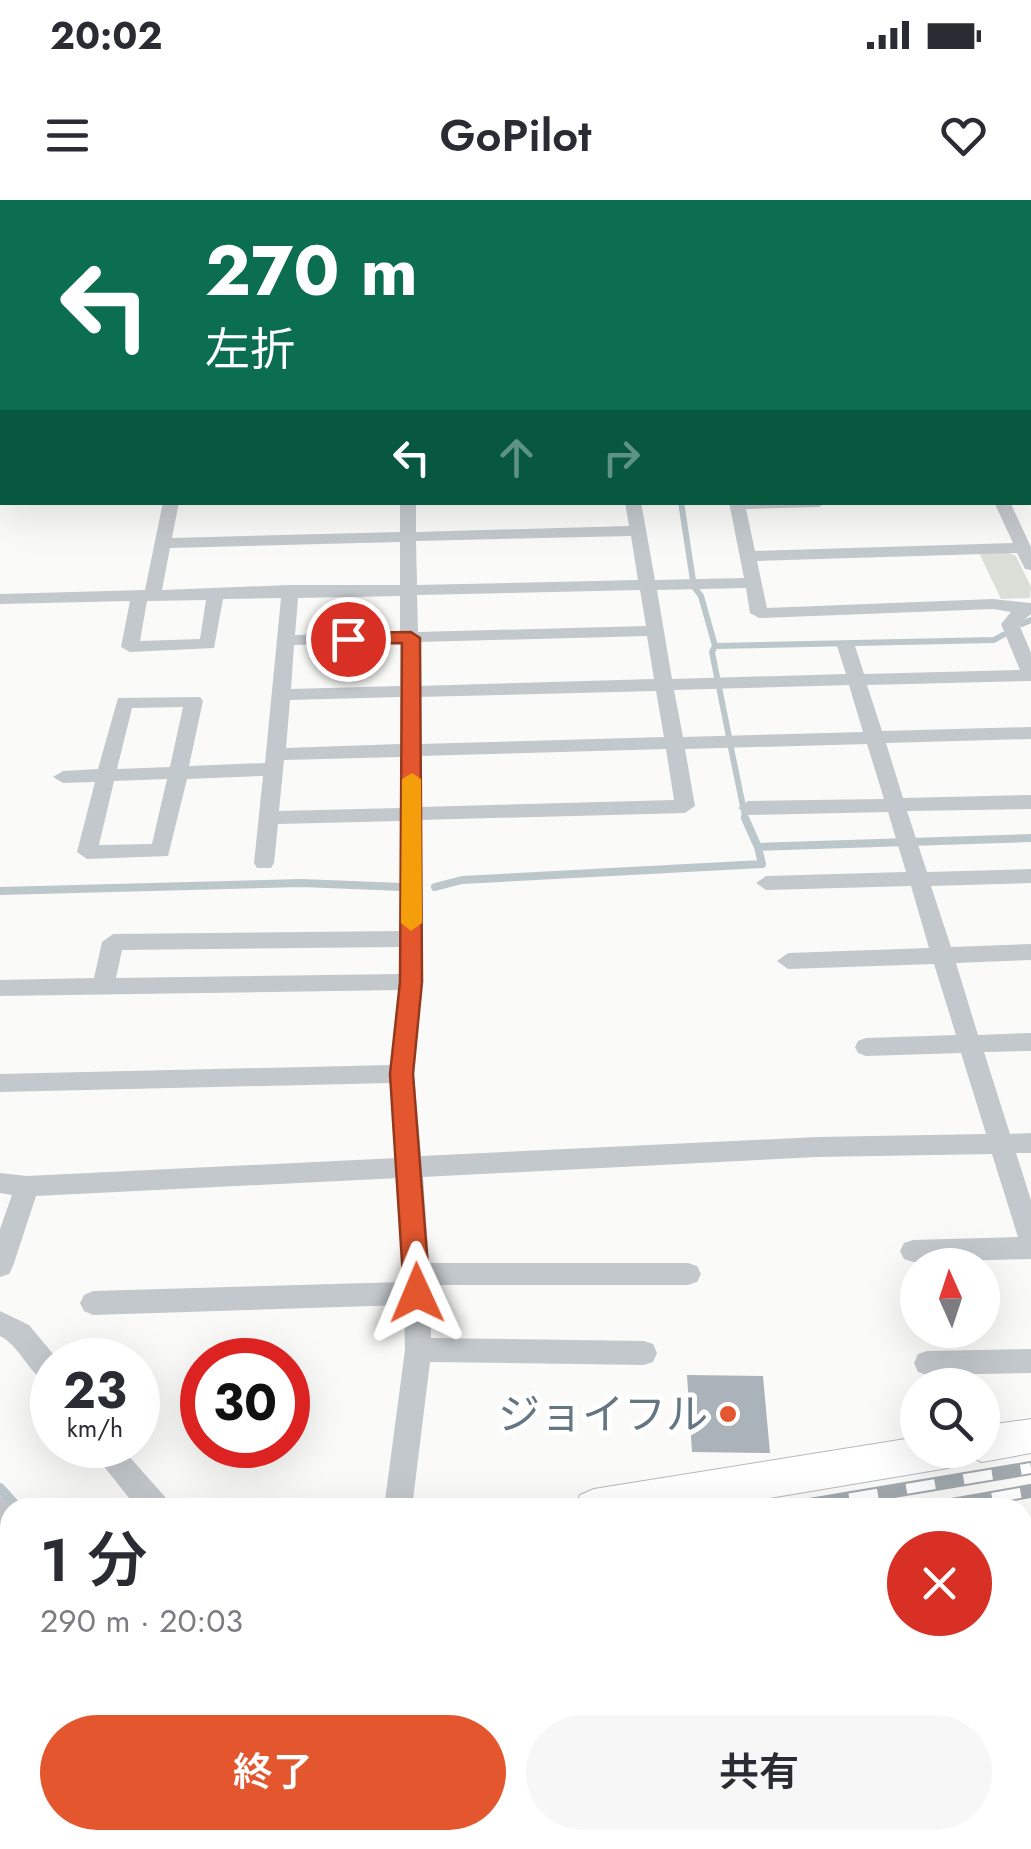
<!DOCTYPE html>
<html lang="ja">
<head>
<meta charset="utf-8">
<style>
	:root { --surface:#fff; --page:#f7f7f7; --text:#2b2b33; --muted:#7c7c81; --accent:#e4572e }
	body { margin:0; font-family:Jost,"Noto Sans JP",sans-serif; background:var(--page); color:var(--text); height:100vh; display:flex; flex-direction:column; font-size:38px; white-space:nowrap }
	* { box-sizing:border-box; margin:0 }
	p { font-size:32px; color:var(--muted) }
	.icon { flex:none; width:55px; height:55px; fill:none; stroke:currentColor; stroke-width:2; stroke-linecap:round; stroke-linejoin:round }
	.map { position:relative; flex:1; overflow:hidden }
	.details { position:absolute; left:0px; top:1298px; width:1032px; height:352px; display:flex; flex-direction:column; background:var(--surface); border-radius:30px 30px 0 0; box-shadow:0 10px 40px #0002 }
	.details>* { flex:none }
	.top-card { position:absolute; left:0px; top:0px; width:1032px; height:305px; box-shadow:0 10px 40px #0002; background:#0b6e4f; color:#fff; overflow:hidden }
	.needle { width:65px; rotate:357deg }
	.fabs { position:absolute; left:900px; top:1048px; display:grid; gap:20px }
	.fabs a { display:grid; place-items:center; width:100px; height:100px; border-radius:50%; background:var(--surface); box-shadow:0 10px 40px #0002; font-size:50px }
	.speed { position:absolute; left:30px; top:1138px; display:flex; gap:20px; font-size:50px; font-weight:700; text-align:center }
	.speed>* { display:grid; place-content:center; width:130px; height:130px; border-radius:50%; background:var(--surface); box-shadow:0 10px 40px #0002; line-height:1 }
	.speed small { font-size:25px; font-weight:400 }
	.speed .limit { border:15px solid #d22; background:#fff; color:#111 }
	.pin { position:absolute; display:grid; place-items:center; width:85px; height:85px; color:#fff; margin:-42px; border:5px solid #fff; border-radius:50%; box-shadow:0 2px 10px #0007 }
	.me { position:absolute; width:110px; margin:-55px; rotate:359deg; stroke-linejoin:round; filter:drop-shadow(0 0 8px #0008) }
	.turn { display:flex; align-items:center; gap:35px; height:210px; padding:0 40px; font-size:45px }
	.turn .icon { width:130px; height:130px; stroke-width:2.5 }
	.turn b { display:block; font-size:70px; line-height:85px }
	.lanes { display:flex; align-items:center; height:95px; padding:0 40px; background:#0003; justify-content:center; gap:50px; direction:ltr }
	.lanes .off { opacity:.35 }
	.round { display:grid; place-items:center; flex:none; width:105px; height:105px; border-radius:52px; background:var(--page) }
	.head { display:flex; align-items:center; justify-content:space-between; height:170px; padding:0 40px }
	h1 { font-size:60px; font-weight:600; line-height:75px }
	.primary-button { display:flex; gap:20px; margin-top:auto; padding:20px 40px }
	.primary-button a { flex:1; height:115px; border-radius:60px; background:var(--accent); color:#fff; font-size:40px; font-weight:600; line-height:115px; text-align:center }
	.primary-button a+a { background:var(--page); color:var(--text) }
	.status { display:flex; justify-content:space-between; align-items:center; height:70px; padding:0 50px; background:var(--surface); direction:ltr }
	.status svg { height:28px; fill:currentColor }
	header { display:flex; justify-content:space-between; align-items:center; height:130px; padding:0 40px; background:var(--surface); font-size:45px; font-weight:600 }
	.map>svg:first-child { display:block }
	.green { fill:#dadfd7 }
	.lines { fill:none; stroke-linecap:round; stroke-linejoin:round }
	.stream-far3 { stroke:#bbc7cb; stroke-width:5 }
	.stream-far2 { stroke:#bbc7cb; stroke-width:6 }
	.stream-far1 { stroke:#bbc7cb; stroke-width:8 }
	.stream { stroke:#bbc7cb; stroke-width:10 }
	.building { fill:#aab3b9 }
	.secondary-casing { stroke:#b3babf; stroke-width:2 }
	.primary-casing { stroke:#b5babe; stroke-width:3 }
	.street { fill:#c3c8cc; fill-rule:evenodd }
	.secondary { fill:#fff; fill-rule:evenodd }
	.primary { fill:#fff; fill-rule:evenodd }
	.rail-casing { stroke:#a2aab0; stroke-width:14 }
	.rail { stroke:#fff; stroke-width:10; stroke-dasharray:29; stroke-linecap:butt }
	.route { fill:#e4572e; stroke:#94391e; stroke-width:2.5 }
	.slow { fill:#f59e0b }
	.poi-dot { fill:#e4572e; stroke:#fff; stroke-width:4 }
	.labels { text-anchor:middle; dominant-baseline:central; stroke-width:10; stroke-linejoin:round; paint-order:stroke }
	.near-poi-label { font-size:42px; fill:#657683; stroke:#fff; text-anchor:end }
</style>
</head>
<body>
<div class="status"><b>20:02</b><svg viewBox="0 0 49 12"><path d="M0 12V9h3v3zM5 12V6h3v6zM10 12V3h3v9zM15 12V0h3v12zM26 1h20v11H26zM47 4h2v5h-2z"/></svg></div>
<header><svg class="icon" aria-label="menu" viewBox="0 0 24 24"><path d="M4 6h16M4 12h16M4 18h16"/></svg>GoPilot<svg class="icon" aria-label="heart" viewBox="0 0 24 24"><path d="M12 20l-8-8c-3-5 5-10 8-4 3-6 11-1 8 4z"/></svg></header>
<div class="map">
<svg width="1031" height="1649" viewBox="0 0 1031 1649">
	<rect width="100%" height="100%" fill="#fafaf8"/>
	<path class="green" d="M1007,352L1016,356L1031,387L1030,398L1001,399L979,353Z"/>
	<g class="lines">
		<path class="stream-far3" d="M376,2L389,0"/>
		<path class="stream-far2" d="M681,302L694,387L701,396L715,446L712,452L729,537
			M1022,424L1031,420
			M715,446L994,440L1003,435
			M731,548L746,621"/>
		<path class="stream-far1" d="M745,618L758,647
			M435,687L462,680L762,664L758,647L1031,638
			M0,691L301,683L402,687"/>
		<path class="stream" d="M0,1288L18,1308
			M1022,1459L1031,1457"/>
	</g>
	<path class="building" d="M687,1175L763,1176L770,1253L692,1252Z"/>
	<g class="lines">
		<defs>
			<path id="secondary" d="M1031,1219V1253L982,1262L969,1256L966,1251L961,1263L948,1268L709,1308H575L580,1295L594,1289L918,1237V1250H982V1226Z
				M10,1383V1423L0,1425V1385Z
				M1031,1465V1507L1022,1509V1467Z
				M798,1640H842L845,1649H801Z"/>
			<path id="primary" d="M0,21H2V33H0Z"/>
		</defs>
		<use href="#secondary" class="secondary-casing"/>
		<use href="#primary" class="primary-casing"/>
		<path class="street" d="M722,0H734L735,2H723Z
			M814,0H826L827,2H815Z
			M1030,196H1031V206H1030Z
			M163,302H179L172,338L400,332V302H416V332L629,326L625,302H641L655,380L744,378L729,302H827L819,307L746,309L755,351L1013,343L994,302H1010L1031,347V370L1025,369L1017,353L757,361L767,408L993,399L1031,403V414L1019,424L1031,453V481L867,485L882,531L1031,527V539L886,543L903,598L1031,595V609L907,611L927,672L1031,669V683L931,686L951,747L1031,744V760L956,763L978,835L1031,833V851L984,852L1010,934L1031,933V953H1016L1031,1000V1059L913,1062L904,1059L900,1051L904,1043L913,1040L1018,1037L992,954L817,957L423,977L429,1063H688L697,1066L701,1074L697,1082L688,1085H430L431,1138L644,1141L653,1144L657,1153L653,1162L644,1165L430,1162L412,1308H384L405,1150L404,1105L93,1115L84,1111L80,1103L84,1095L93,1091L404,1082L399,978L36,996L13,1066L9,1074L0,1077V1029L12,995L0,993V973L27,976L397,958L391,883L0,892V874L391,865L399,790L0,796V780L94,778L102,742L113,734L400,731V621L278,624L274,663L271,668H257L254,663L263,576L187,579L168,656L87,659L77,652L95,582L63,583L53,577L63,571L98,569L118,498L200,497L203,501L189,566L265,563L281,398L223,399L214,448L130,452L121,447L130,401L0,404V394L145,390ZM631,336L638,380L417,385L416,341ZM400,342V385H290L162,390L170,348ZM746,388L750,413L759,418L993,409L1011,412L1001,424L1020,470L864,474L855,446L846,441L837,446L846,474L672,479L657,390ZM640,390L646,426L418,432L417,395ZM400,396V432L295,435L298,398ZM206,400L200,439L140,441L147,401ZM647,436L654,479L418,486V442ZM400,442V486L291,489L294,445ZM849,485L863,532L683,537L674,490ZM656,491L664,537L419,544L418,497ZM400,497V544L286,548L290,500ZM183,507L170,567L117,569L132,508ZM867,544L884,599L748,601L738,608L748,615L888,612L906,672L766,676L756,683L766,690L911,686L929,748L788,753L777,761L788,769L934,764L956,835L866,838L858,841L855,847L858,853L866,856L961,853L986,934L817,937L421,956L414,874L422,782L420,620L685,613L695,606L685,549ZM666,549L674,600L420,607L419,556ZM400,557V608L279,611L284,560ZM167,579L152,644L99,645L114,581ZM400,747V774L116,778L122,750Z
			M0,1111L29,1125L58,1160H52V1185C29,1177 22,1147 0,1136Z
			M1031,1149V1173L927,1175L918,1172L914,1163L918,1154L927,1151Z
			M87,1245H119L166,1298L170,1308H137Z
			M0,1296L17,1308H10V1335L0,1331Z
			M267,1640H302L306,1649H270Z"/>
		<use href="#secondary" class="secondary"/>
		<use href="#primary" class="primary"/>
		<defs>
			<path id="rail" d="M792,1308L1031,1268
				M935,1308L1031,1291
				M1022,1392L1031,1390
				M1022,1416L1031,1415
				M0,1438L10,1437
				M0,1463L10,1462
				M0,1567L10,1566
				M0,1592L10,1590"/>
		</defs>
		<use href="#rail" class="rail-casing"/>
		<use href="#rail" class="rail"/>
	</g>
	<path class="route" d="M411,432L420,438L422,782L413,874L430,1093L426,1101L417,1105L408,1101L404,1093L390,874L400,782L402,443L348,444L339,439L348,433Z"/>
	<path class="slow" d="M412,573L421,579L422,723L411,731L401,723L402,579Z"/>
	<circle class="poi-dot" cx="728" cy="1214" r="10"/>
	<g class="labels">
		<g class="near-poi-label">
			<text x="708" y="1214">ジョイフル</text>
		</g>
	</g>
</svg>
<div class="fabs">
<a><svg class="needle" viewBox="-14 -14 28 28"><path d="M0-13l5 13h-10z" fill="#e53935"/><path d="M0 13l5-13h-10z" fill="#7c7c81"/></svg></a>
<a><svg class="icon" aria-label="search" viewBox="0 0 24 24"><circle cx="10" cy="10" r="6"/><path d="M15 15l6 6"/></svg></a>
</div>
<div class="speed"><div>23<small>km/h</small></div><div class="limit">30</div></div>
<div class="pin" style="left:348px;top:439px;background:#d93025"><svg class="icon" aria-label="arrive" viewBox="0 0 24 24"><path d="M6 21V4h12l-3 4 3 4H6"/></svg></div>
<svg class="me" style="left:417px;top:1093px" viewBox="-20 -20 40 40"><path d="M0-17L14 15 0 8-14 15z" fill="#e4572e" stroke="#fff" stroke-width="4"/></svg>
<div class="top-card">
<div class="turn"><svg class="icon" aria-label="left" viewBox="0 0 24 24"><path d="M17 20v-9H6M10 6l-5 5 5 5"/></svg><div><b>270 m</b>左折</div></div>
<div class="lanes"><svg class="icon" aria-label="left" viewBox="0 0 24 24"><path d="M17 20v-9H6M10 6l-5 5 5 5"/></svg><svg class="icon off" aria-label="ahead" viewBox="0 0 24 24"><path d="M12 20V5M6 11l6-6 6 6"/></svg><svg class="icon off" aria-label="right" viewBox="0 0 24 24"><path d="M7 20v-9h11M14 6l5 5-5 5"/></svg></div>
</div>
<section class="details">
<div class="head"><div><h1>1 分</h1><p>290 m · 20:03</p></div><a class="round" style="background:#d93025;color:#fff"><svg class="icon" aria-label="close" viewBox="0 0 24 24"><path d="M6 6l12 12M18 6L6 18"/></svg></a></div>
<div class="primary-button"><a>終了</a><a>共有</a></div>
</section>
</div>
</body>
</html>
